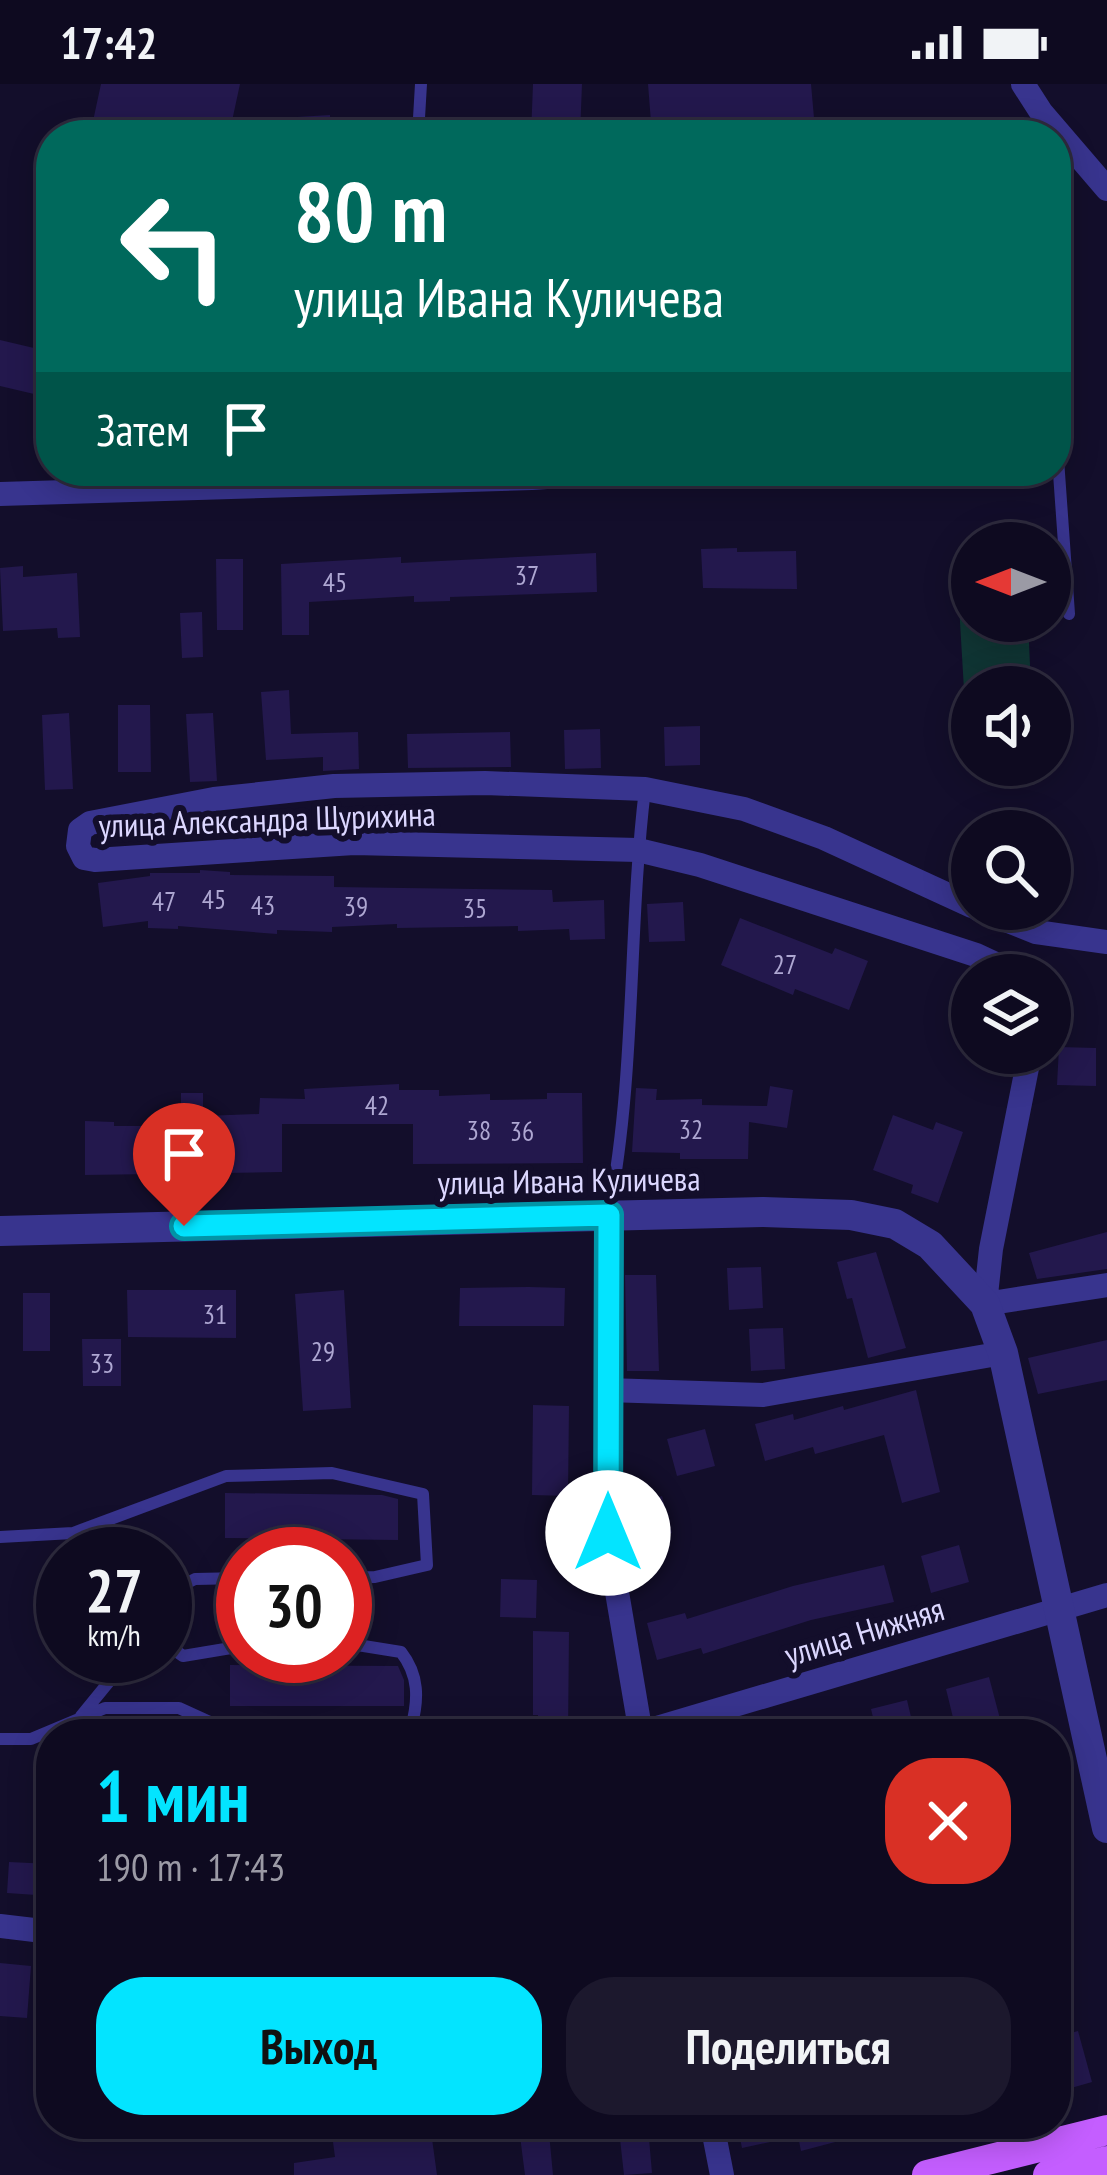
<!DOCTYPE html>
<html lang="ru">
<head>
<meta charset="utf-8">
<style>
	:root { --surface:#0e0a20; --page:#1c182d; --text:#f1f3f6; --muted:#9b9aa5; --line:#2e2b3e; --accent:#03e4ff }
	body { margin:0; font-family:"PT Sans Narrow",sans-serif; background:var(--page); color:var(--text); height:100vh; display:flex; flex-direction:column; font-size:45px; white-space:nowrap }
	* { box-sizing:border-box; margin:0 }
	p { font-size:39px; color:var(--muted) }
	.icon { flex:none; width:66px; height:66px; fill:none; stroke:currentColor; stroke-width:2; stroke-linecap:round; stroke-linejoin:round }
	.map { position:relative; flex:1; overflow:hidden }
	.panel { position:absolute; left:36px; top:1635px; width:1035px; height:420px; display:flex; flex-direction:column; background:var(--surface); border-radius:48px; box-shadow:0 6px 30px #0003,0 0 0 3px var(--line) }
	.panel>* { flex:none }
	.top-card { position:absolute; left:36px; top:36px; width:1035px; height:366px; border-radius:48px; box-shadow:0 6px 30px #0003,0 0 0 3px var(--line); background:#00695c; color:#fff; overflow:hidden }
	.needle { width:78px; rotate:270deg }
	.tools { position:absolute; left:951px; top:438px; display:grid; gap:24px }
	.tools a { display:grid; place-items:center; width:120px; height:120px; border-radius:50%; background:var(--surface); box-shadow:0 6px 30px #0003,0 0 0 3px var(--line); font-size:60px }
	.speed { position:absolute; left:36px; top:1443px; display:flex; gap:24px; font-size:60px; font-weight:700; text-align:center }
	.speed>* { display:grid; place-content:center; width:156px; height:156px; border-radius:50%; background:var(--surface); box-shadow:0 6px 30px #0003,0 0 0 3px var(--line); line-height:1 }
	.speed small { font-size:30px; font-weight:400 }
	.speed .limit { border:18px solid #d22; background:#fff; color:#111 }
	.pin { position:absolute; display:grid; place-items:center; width:102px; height:102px; color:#fff; margin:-123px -51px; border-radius:50% 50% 50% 0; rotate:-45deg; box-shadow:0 0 12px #0007 }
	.pin .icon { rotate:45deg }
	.me { position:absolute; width:132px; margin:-66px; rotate:0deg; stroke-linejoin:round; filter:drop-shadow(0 0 9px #0008) }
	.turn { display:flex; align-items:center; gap:42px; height:252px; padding:0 60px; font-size:54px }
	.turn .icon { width:156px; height:156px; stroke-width:2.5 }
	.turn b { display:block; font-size:84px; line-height:102px }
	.then { display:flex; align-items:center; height:114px; padding:0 60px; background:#0003; gap:24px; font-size:45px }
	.round { display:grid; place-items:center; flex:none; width:126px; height:126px; border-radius:48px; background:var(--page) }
	.headline { display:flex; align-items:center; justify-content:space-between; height:204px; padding:0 60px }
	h1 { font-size:72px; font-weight:700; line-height:90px; color:var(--accent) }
	.cta { display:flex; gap:24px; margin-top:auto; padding:24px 60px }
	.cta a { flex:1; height:138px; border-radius:48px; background:var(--accent); color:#111; font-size:48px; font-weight:700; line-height:138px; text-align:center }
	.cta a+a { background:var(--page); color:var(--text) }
	.status { display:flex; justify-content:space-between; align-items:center; height:84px; padding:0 60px; background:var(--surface); direction:ltr }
	.status svg { height:33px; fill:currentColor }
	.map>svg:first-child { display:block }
	.green { fill:#103534 }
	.building { fill:#23184d }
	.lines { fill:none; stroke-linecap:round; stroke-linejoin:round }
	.service { stroke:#38348e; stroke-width:12 }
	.minor { stroke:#38348e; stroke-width:24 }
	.tertiary { stroke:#38348e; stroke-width:30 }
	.primary { stroke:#c45eff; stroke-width:30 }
	.route-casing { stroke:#0294a6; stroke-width:30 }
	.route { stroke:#03e4ff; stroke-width:21 }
	.labels { text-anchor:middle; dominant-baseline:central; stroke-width:12; stroke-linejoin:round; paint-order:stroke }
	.number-label { font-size:27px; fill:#aea7d2 }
	.street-label { font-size:33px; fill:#dcd7ff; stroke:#130e2b }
</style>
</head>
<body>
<div class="status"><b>17:42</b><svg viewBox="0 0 49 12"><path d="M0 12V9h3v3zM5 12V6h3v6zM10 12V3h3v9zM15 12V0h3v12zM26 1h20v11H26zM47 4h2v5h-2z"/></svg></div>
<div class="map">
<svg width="1107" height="2091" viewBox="0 0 1107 2091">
	<rect width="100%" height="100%" fill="#130e2b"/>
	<path class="green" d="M972,469V537H1028L1031,603L964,606L956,470Z"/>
	<path class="building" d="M101,0H240L229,51H90Z
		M533,0H582L580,51H531Z
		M648,0H811L814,34L801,36L802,51H652Z
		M330,31L331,51H264V35Z
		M0,256L51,268V314L0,302Z
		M737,464V468L796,467L797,505L703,504L701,465Z
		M596,469L597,508L450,513V517L414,518V512L309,518V551H282L281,480L401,473V479Z
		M216,475H243V546H217Z
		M23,482V493L77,489L80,553L58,554L57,544L3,547L0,484Z
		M202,528L203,573L182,574L180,529Z
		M289,606L291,650L358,648L359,685L323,687V673L266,676L261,608Z
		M118,621H150L151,688H118Z
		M69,629L73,705L45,706L42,631Z
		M213,629L217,697L190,698L186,630Z
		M700,642V681L665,682L664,643Z
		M600,645L601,684L565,685L564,646Z
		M510,648L511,683L408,684L407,650Z
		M200,786L230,788V791L334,792V803L552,806L553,818L604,816L605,855L570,856L569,845L518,847V842L397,844V840L332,843V848L277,846V850L178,842V845L148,844V837L103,843L98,799L150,792V789H200Z
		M683,818L685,857L649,858L647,820Z
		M740,834L832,870L835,864L868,877L849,926L795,905L793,911L721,881Z
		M1059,963L1096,964V1002L1057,1001Z
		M399,1000V1006H439V1012L490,1010V1016L547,1015V1009H582L583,1079L413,1080V1040H282V1088L85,1091V1037L114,1038V1042H181V1009H203V1032L259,1030L260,1014L305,1015L304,1005Z
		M770,1002L793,1006L787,1044L749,1038L748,1075H680V1069L632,1068L636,1004L657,1005L656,1016L702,1015V1021L767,1022Z
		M893,1031L933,1046L936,1038L963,1048L938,1119L911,1109L913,1101L873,1086Z
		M1107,1148V1185L1037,1195L1029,1169Z
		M876,1168L906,1264L868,1274L852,1214L847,1215L837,1178Z
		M761,1183L763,1224L729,1226L727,1184Z
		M625,1191H656L659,1287H627Z
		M529,1203L565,1204L564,1242H459L460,1204Z
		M127,1206H236V1254L128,1253Z
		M344,1206L351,1324L303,1327L295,1210Z
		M23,1209H50V1267H23Z
		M783,1244L785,1285L751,1287L749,1245Z
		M82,1255H121V1302H83Z
		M1107,1256V1296L1038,1310L1028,1274Z
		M916,1306L940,1408L902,1419L884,1351L815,1370L813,1363L765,1377L755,1340L793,1330L794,1336L843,1322L844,1326Z
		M533,1321L569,1322L568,1412L532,1411Z
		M705,1345L715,1382L677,1392L667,1355Z
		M225,1409L382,1411L398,1415V1456L225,1454Z
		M662,1412L672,1449L635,1459L625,1423Z
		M959,1461L969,1498L931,1509L921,1472Z
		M884,1481L894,1518L811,1536L703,1570L701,1564L657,1576L647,1539L685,1529L687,1535L793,1502Z
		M501,1495L537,1496L536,1534L500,1533Z
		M533,1547L569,1548L568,1650H538V1631H533Z
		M230,1581L398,1582L404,1596V1622H230Z
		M989,1593L1004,1650H957L946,1605Z
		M907,1616L915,1650H877L871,1625Z
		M9,1778L51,1780V1812L7,1809Z
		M0,1879L31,1882L27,1934L0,1932Z
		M1078,1947L1092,1998L1071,2004L1057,1953Z
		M386,2040H430L437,2091H294V2079L335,2073L333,2058L387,2051Z
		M737,2040H876L877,2047L801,2067L798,2052L742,2064Z
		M648,2043L652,2089L624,2091L619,2046Z
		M549,2049L553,2091H525L520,2052Z"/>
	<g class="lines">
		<path class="service" d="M418,51L421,0
			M1056,347L1069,530
			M609,1128C636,989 628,846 645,705
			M0,1453L73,1449L226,1392L332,1389L423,1410L427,1481L375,1493L345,1494
			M165,1510L195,1495L243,1494
			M165,1549L169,1562L183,1572L243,1562
			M345,1559L401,1568C419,1591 419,1615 411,1644L401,1650
			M81,1632L130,1572
			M0,1655H31L105,1624H179L236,1650"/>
		<path class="minor" d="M1023,0L1041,28L1107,105
			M0,410L532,394L634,387
			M972,822L824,754L744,725L645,705L485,699L334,702L214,715L90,739L80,746L78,762L84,774L95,776L354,759L638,766L700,781L976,871L1019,891
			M978,825L1036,848L1107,858
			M1030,969L991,1165L985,1220L1107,1201
			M609,1131L607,1449L641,1650
			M607,1306L763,1311L1003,1269
			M640,1649L1107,1511
			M0,1842L51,1848
			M712,2040L722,2091"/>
		<path class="tertiary" d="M0,1147L763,1128L851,1131L895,1140L930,1161L985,1220L1003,1269L1107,1744"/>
		<path class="primary" d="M927,2091L1107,2046
			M1048,2091L1107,2077"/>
	</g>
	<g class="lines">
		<defs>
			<path id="route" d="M184,1142L609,1131L608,1449"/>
		</defs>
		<use href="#route" class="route-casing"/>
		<use href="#route" class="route"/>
	</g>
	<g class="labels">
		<g class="number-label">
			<text x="527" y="491">37</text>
			<text x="335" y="498">45</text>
			<text x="214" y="815">45</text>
			<text x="164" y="817">47</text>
			<text x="263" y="821">43</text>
			<text x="356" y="822">39</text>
			<text x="475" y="824">35</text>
			<text x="785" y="880">27</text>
			<text x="377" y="1021">42</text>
			<text x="691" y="1045">32</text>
			<text x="479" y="1046">38</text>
			<text x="522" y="1047">36</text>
			<text x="215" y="1230">31</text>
			<text x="323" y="1267">29</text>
			<text x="102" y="1279">33</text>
		</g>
		<g class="street-label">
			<text transform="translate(267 735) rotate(-2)">улица Александра Щурихина</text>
			<text transform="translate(569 1096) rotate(-1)">улица Ивана Куличева</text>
			<text transform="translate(864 1547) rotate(-17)">улица Нижняя</text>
		</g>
	</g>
</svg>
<div class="tools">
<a><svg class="needle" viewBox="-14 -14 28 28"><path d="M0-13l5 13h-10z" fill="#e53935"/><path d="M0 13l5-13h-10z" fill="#9b9aa5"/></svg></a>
<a><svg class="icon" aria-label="sound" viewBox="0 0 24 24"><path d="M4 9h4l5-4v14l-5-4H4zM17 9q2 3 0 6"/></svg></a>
<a><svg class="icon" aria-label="search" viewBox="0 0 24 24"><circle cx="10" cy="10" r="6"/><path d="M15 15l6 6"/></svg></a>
<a><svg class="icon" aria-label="layers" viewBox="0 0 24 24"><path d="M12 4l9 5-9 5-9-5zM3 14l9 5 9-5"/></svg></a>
</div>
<div class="speed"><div>27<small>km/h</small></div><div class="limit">30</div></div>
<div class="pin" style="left:184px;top:1142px;background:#d93025"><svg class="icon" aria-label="arrive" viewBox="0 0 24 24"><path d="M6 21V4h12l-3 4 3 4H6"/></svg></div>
<svg class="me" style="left:608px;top:1449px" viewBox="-20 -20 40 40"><circle r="19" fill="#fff"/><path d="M0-13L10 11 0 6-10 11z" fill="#03e4ff"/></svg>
<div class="top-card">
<div class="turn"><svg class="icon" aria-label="left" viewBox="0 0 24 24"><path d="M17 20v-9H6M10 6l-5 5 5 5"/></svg><div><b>80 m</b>улица Ивана Куличева</div></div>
<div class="then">Затем<svg class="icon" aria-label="arrive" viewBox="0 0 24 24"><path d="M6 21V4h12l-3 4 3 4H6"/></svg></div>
</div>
<section class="panel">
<div class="headline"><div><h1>1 мин</h1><p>190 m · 17:43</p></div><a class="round" style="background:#d93025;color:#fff"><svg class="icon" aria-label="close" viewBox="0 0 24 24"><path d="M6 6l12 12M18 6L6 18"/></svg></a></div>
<div class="cta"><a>Выход</a><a>Поделиться</a></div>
</section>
</div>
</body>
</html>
